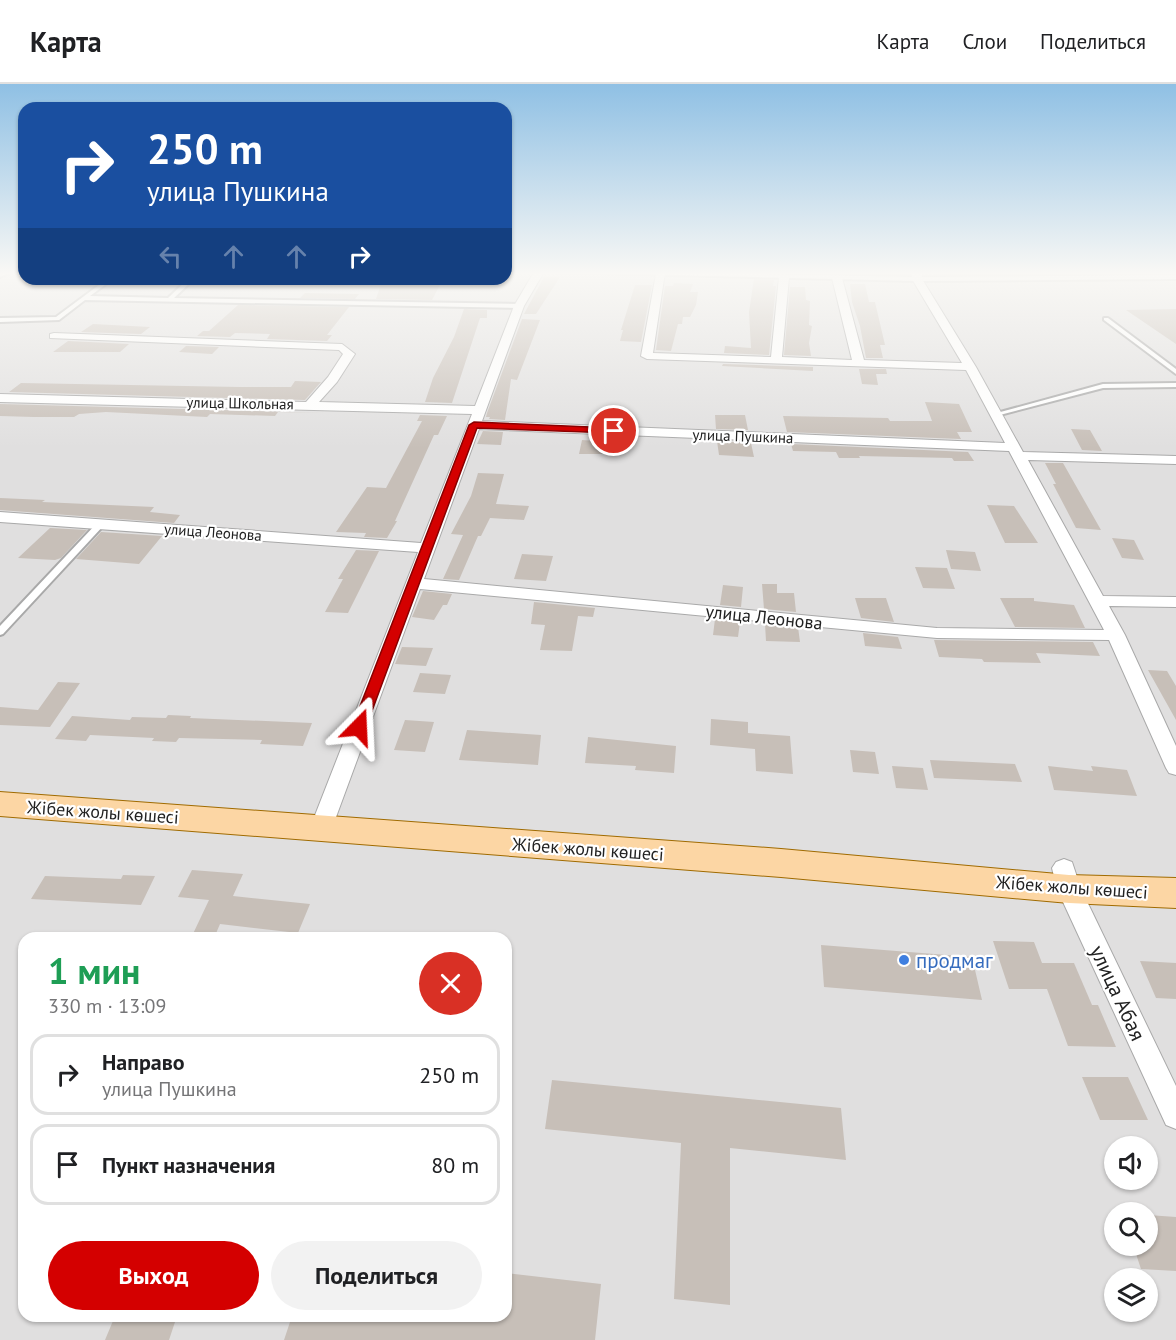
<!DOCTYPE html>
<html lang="ru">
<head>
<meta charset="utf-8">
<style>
	:root { --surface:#fff; --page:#f2f2f2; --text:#202124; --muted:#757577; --line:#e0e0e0; --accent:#d40000 }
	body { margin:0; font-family:"PT Sans",sans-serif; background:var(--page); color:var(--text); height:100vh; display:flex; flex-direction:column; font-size:22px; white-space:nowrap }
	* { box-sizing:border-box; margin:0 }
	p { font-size:20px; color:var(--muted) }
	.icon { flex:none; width:33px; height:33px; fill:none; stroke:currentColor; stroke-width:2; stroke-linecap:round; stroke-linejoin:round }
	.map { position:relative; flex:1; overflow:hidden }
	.sheet { position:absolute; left:18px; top:848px; width:494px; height:390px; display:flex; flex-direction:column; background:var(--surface); border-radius:18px; box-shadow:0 2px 4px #0004 }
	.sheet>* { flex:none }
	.hud { position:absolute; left:18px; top:18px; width:494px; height:183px; border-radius:18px; box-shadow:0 2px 4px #0004; background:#1a4fa0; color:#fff; overflow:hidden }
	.buttons { position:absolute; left:1104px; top:1052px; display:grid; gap:12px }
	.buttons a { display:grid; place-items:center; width:54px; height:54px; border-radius:50%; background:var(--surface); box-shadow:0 2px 4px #0004; font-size:30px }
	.pin { position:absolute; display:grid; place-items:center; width:51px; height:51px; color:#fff; margin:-26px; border:3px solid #fff; border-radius:50%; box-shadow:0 2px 6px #0007 }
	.me { position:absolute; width:66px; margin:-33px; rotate:21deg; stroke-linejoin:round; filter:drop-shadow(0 0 4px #0008) }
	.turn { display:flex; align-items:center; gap:21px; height:126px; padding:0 30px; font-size:27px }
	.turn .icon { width:78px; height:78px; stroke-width:2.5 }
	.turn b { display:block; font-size:42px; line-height:51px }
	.lanes { display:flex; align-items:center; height:57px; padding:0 30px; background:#0003; justify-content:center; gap:30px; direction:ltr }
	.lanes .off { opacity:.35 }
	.round { display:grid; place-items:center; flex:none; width:63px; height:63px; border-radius:32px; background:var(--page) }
	.summary { display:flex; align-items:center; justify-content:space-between; height:102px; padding:0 30px }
	h1 { font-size:36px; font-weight:600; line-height:45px; color:#1e9e55 }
	.button { display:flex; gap:12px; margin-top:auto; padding:12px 30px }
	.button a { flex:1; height:69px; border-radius:36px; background:var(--accent); color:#fff; font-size:24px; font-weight:600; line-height:69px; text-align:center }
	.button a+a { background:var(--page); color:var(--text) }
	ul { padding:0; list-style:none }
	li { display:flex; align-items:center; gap:18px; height:81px; margin:0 12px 9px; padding:0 18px; border:3px solid var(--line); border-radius:18px }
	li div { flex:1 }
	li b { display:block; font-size:22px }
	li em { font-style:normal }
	header { display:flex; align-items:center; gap:36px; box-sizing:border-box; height:84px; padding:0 30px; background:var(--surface); border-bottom:2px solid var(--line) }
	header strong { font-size:28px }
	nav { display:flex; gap:33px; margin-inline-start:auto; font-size:21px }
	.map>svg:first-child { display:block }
	.residential { fill:#e0dfdf; fill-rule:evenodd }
	.building { fill:#c7bfb8 }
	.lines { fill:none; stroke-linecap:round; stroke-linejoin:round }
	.service-casing { stroke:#a9a9a9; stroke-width:4 }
	.minor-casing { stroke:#a9a9a9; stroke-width:2 }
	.primary-casing { stroke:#a06b00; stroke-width:2 }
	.service { fill:#fff; fill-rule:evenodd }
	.minor { fill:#fff; fill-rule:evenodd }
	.primary { fill:#fcd6a4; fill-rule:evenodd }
	.route { fill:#d40000; stroke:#8a0000; stroke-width:1.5 }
	.shop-dot { fill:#3f7fe0; stroke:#fff; stroke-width:2 }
	.labels { text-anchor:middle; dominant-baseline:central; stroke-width:4.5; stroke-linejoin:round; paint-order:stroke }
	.far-street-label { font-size:15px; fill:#222; stroke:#fff }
	.street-label { font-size:18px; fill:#222; stroke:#fff }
	.near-shop-label { font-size:21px; fill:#366cbe; stroke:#fff; text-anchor:start }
	.near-street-label { font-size:21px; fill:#222; stroke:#fff }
</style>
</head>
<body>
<header>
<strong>Карта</strong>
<nav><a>Карта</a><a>Слои</a><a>Поделиться</a></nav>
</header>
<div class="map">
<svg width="1176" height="1256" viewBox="0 0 1176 1256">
	<rect width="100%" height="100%" fill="#f2efe9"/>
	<path class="residential" d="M0,188H24V195H506V188H1176V1256H0ZM24,854H506V1232H24ZM1114,1062H1148V1095H1114ZM1114,1128H1148V1161H1114ZM1114,1194H1148V1227H1114Z"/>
	<path class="building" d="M544,193H560L536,230H524Z
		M427,195H443L432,216L376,215L382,197L426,198Z
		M754,195L774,196L773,202H776L769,271L724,269L725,262L751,264L749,228Z
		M674,199L693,200L690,208H698L696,221L690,233H683L682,240H678L671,267L656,266L665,202H673Z
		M850,200H865L869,218H875L885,261H880L883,274H866L860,242L852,218Z
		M635,201H652L641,258L620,257L623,246H621Z
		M790,203H805L806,216L810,217L809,241L812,242L809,259L811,272L784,271Z
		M305,209L359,210L355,215L300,214Z
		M238,221L349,223L327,251H332L327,257L267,255L270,250L235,249L230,253L197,252L203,247H209Z
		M464,225L487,226V234H480L452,319L425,318L433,294L454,253Z
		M1176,225V260L1126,226Z
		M522,235L540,236L517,296L511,295L505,336L489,335L490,333H486L487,329Z
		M93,240L150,243L141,250L81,248Z
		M68,257L129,260L120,268H53Z
		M186,262L219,263L212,270L179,268Z
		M723,280L813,283V287L722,282Z
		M859,285H886L887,290H876L878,301L862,300Z
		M295,297L321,298L305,316L9,308L21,299L240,303H291Z
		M925,318L959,320L972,348H957L961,355L787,348L783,332L888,334L890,337H932Z
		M0,320L325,329L278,328L275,332L210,330L207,333L106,328L79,330L74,333H34L0,332Z
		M599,326H616L615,340H598Z
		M420,331L447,332L438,351H434L395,437H397L387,454L364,453L366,449L336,448L367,403L386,404L422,337H417Z
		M715,331H745L748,346L716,345Z
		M1071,345L1090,346L1102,367L1082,366Z
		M483,347L503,348L501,361L477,360Z
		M597,352L614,353L613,370H579L582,356L596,357Z
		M717,357L751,359L754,373L719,371Z
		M791,360L968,368L974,377H954L952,374L859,372L860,374H839L836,368L793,367Z
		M1045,379H1063L1101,446L1076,444L1053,400H1056Z
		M478,389L504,390L496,420L529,422L524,436L490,434L481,452H478L459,496L443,495L463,451L451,450L471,412Z
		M0,414L45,416L42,418L154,423L150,428L180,431L174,439L0,426Z
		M987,421L1014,422L1038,459H1005Z
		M50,444L87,446L61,474L55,476L18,474Z
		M101,448L162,452L139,480L76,475Z
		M1112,454L1134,456L1144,476L1122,474Z
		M356,466L379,467L348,529L325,528L343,495H338Z
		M946,466L975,468L981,487L951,485Z
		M522,470L553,472L546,497L514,495Z
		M915,483L947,484L955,505L923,504Z
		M762,500H777V509H794L796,528L764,525Z
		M723,501L743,503L741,523L720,521Z
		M423,507L452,510L447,521H443L434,536L412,533Z
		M855,514H886L894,538L861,534Z
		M1000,514H1034V517L1074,521L1085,544L1015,543Z
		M534,518L595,524L593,533L578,532L572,567L540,566L545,541L531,540Z
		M715,535L740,538L738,553L713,551Z
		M765,540L798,543L800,558L766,557Z
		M863,549L898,553L902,565L865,562Z
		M934,556L1093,558L1100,572L1036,569L1041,579L984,578L982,575L939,573Z
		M402,563L433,564L426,582L395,580Z
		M1148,586L1167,587L1176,602V636Z
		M420,589L451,591L445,610L413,608Z
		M58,598L80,599L50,643L0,641V623L38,626Z
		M168,631L191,632L190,634L312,639L303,662L260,660L262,656L179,654L176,658L152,657L154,654L90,651L86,657L55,655L72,632L130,636L132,633L166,634Z
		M711,635L748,638V649L790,652L793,690L756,687L755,665L710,661Z
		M405,636L434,638L425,668L394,666Z
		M467,646L541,651L538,681L459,676Z
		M588,653L676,662L674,689L635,686L636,682L585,679Z
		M850,666L875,668L879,690L853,688Z
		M930,676L1015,680L1022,698L934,694Z
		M892,682L923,684L928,706L896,704Z
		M1048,682L1093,687L1091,682L1127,686L1137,712L1054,706Z
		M192,786L243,790L233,812L310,820L298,849L220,840L214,854H191L209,816L178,813Z
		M123,791L155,792L141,821L31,815L45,792L121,795Z
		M993,857L1034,858L1042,879H1074L1092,921H1098L1116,963L1068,962L1047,905H1009Z
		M821,861L972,873L982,916L824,903Z
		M1140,877L1176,879V915L1156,914Z
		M1082,993H1128L1148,1036H1100Z
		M552,996L841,1024L846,1076L730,1064V1221L674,1215L681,1059L545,1045Z
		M1148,1131L1176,1133V1187L1141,1185L1133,1161H1148Z
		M506,1189L601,1200L595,1256H284L292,1232H506Z
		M115,1232H177L169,1256H105Z"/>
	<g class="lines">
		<defs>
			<path id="service" d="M9,188V189L0,193V189Z
				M553,188H655L917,193L1176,191V195L917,197Z
				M107,195H113L90,212L168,214L188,195H194L174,214L519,220L522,222L519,224L85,216L59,236L0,238V234L56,233Z
				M1104,234H1108L1176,285V290L1104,236Z
				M1176,299V303L1103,304L996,332L993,330L1103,300Z
				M98,438H101L105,440L3,550L0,551V542Z"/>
			<path id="minor" d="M534,188H544L524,222L482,337L1005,359L966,286L647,275L641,272L656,190L665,188L653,269L771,273L779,193L784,190L789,193L782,273L852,276L832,194L837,191L842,194L864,276L962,279L912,195V188H922V195L976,283L1023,368L1176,372V380L1028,376L1103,512L1176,513V523L1109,522L1125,551L1176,662V691L1169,689L1166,684L1109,556L937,554L420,505L332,744L329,750L321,752L313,750L310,744L418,468L0,438V428L421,459L472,330L0,318V310L306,318L328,293L343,270L339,266L50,254V250L54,249L342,260L355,270L337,298L319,318L475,322L514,222ZM479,345L1009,367L1104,546L937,544L424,495Z
				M1064,775L1072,778L1081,805L1176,1002V1045L1166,1041L1057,805L1052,784L1056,778Z"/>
			<path id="primary" d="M0,708L781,765L1069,791L1176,794V824L1069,819L781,793L0,732Z"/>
		</defs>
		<use href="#service" class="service-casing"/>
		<use href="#minor" class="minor-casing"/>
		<use href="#primary" class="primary-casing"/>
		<use href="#service" class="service"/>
		<use href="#minor" class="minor"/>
		<use href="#primary" class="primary"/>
	</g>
	<linearGradient id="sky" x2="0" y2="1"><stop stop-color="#8fc0e4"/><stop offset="0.52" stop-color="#f9f8f5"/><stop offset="1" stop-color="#f9f8f5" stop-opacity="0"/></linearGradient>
	<rect width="1176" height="364" fill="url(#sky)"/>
	<path class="route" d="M474,338L614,344L619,347L614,349L477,344L366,643L359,647L354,646L352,643L469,341Z"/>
	<circle class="shop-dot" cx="904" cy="876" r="6"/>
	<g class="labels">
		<g class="far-street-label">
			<text transform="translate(240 319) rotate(1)">улица Школьная</text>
			<text transform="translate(743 352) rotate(2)">улица Пушкина</text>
			<text transform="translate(213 448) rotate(4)">улица Леонова</text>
		</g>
		<g class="street-label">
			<text transform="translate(764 533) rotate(6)">улица Леонова</text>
			<text transform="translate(103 728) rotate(4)">Жібек жолы көшесі</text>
			<text transform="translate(588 765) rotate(4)">Жібек жолы көшесі</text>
			<text transform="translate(1072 803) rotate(4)">Жібек жолы көшесі</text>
		</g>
		<g class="near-shop-label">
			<text x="916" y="876">продмаг</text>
		</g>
		<g class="near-street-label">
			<text transform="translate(1118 909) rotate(65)">улица Абая</text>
		</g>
	</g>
</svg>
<div class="buttons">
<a><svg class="icon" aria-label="sound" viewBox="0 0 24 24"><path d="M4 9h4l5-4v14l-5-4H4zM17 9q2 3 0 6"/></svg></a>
<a><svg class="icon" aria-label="search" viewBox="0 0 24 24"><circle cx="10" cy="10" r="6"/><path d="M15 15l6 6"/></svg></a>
<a><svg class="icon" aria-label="layers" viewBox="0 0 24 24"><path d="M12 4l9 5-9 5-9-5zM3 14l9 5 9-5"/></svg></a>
</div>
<div class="pin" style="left:614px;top:347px;background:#d93025"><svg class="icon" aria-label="arrive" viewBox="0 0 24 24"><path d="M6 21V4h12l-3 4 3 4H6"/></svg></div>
<svg class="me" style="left:359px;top:643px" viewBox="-20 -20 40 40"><path d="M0-17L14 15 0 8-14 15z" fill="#d40000" stroke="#fff" stroke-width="4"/></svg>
<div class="hud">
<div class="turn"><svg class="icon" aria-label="right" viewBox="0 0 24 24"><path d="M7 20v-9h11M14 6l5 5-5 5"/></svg><div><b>250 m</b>улица Пушкина</div></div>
<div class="lanes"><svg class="icon off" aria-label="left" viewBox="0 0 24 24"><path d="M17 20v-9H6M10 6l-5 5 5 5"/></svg><svg class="icon off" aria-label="ahead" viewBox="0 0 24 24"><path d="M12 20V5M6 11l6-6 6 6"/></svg><svg class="icon off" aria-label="ahead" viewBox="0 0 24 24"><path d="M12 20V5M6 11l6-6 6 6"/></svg><svg class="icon" aria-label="right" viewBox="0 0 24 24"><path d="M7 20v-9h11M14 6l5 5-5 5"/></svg></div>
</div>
<section class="sheet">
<div class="summary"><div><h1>1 мин</h1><p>330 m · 13:09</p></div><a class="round" style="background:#d93025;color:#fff"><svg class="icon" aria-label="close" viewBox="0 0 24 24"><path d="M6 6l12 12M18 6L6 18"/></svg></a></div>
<ul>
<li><svg class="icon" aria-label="right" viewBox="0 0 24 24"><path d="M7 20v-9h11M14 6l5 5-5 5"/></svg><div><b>Направо</b><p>улица Пушкина</p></div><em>250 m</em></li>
<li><svg class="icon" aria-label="arrive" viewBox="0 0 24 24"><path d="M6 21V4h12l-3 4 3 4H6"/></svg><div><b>Пункт назначения</b></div><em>80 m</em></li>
</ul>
<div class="button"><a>Выход</a><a>Поделиться</a></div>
</section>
</div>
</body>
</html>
